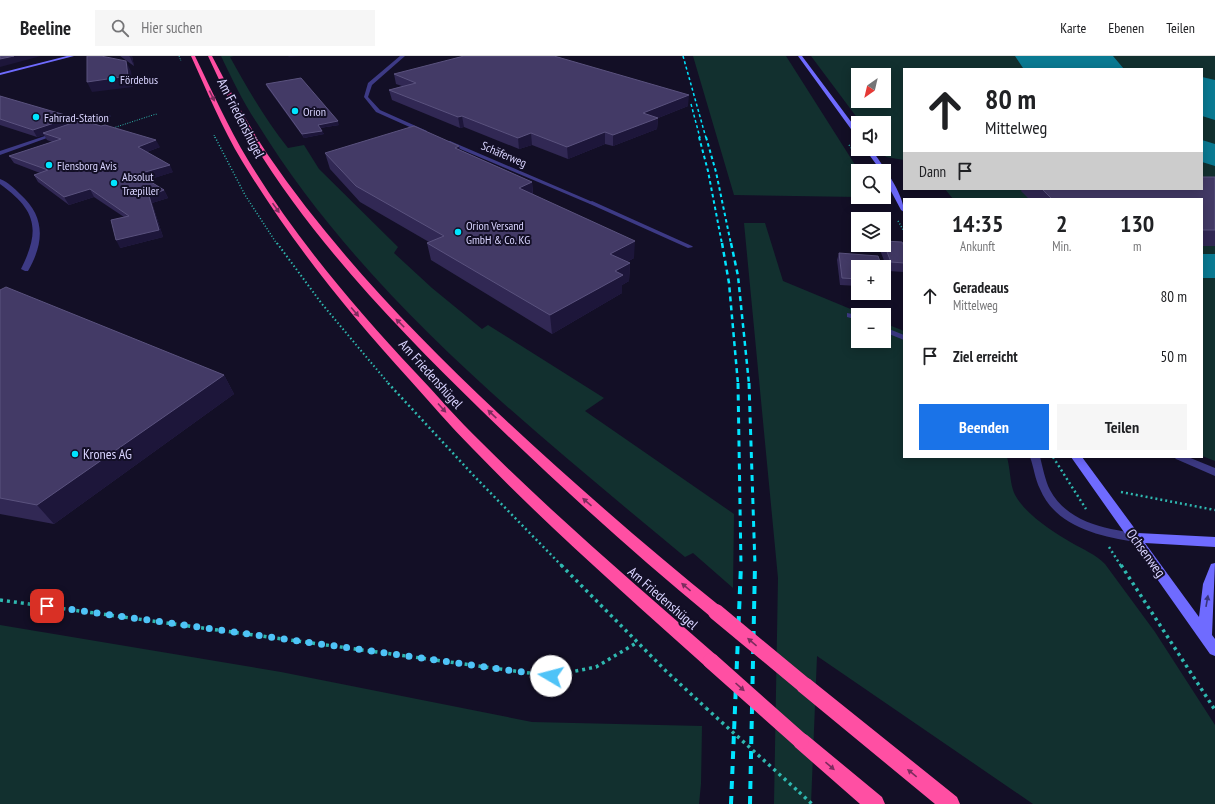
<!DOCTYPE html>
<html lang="de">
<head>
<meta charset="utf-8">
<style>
	:root { --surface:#fff; --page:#f6f6f6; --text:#202124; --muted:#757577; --line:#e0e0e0; --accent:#1a73e8 }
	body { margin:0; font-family:"PT Sans Narrow",sans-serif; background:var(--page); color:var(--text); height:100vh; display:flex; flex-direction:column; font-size:15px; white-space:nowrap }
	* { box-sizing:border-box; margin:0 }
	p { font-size:13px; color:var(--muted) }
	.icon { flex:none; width:22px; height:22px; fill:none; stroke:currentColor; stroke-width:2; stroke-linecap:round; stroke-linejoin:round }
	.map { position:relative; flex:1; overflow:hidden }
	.side { position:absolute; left:903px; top:142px; width:300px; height:260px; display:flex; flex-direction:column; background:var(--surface); border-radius:0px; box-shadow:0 2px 10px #0003 }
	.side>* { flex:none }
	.banner { position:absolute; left:903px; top:12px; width:300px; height:122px; border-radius:0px; box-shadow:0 2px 10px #0003; background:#fff; color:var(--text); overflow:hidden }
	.needle { width:26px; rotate:214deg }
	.fabs { position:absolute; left:851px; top:12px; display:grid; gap:8px }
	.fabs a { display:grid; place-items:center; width:40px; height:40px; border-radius:0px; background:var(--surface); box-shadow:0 2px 10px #0003; font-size:20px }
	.pin { position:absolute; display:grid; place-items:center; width:34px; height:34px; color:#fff; margin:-17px; border-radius:8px; box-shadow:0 2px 6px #0006 }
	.me { position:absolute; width:44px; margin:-22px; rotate:278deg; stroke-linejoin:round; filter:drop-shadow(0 0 3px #0008) }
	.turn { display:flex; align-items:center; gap:14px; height:84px; padding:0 16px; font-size:18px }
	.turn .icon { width:52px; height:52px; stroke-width:2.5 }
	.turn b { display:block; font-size:28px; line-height:34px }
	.then { display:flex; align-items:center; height:38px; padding:0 16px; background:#0003; gap:8px; font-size:15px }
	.eta { display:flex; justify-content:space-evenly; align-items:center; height:68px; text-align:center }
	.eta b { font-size:24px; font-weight:800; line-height:28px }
	.button { display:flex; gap:8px; margin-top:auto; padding:8px 16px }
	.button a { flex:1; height:46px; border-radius:0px; background:var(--accent); color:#fff; font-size:16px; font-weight:800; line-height:46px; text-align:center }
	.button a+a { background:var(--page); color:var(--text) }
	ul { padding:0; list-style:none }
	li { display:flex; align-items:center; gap:12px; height:60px; padding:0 16px }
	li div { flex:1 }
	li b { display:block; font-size:15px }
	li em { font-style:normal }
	header { display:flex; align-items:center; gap:24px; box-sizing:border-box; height:56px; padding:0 20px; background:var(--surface); border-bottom:1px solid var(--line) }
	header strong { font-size:19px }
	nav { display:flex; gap:22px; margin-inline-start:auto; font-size:14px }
	.search { width:280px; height:36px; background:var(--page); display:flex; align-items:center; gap:10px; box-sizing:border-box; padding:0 14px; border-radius:0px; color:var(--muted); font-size:15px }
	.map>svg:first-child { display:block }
	.green { fill:#12302f; fill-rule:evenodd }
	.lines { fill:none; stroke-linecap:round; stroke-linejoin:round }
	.taxiway { fill:#0a7a92; fill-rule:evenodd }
	.runway { fill:#0a7a92; fill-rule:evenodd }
	.path-far4 { stroke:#2fb8b0; stroke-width:1; stroke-dasharray:1 1.5; stroke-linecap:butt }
	.path-far3 { stroke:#2fb8b0; stroke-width:1.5; stroke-dasharray:1 2; stroke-linecap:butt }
	.path-far2 { stroke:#2fb8b0; stroke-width:2; stroke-dasharray:1.5 2.5; stroke-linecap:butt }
	.path-far1 { stroke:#2fb8b0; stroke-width:2.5; stroke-dasharray:2 3; stroke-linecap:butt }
	.path { stroke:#2fb8b0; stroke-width:3.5; stroke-dasharray:3 4; stroke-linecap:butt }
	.lane { fill:#3d3a85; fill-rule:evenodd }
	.street { fill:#3d3a85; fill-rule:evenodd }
	.secondary { fill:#6f6bff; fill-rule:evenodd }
	.highway { fill:#ff4fa3; fill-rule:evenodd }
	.rail-far4 { stroke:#00e5ff; stroke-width:1.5; stroke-dasharray:3 2.5; stroke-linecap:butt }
	.rail-far3 { stroke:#00e5ff; stroke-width:2; stroke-dasharray:3.5 3; stroke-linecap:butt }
	.rail-far2 { stroke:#00e5ff; stroke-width:2.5; stroke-dasharray:5 4; stroke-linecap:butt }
	.rail-far1 { stroke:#00e5ff; stroke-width:3; stroke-dasharray:6 5.5; stroke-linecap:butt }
	.rail { stroke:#00e5ff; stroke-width:4; stroke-dasharray:8 7; stroke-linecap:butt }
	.path-bridge { stroke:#2fb8b0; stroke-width:3.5; stroke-dasharray:3 4; stroke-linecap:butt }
	.highway-bridge { stroke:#ff4fa3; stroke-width:16 }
	.wall { fill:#312854 }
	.shaded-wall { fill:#1d163a }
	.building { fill:#433a66; stroke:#5a527e }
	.oneway { fill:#7d2c5e }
	.oneway2 { fill:#38347d }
	.route { stroke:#4fc3f7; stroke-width:7; stroke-dasharray:0 12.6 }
	.poi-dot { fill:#00e5ff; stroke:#130f26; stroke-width:1.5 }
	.labels { text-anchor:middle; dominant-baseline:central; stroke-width:4; stroke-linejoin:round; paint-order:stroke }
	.far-poi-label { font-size:12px; fill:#d9d4ff; stroke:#130f26; text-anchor:start }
	.far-street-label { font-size:12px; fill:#d9d4ff; stroke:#130f26 }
	.street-label { font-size:14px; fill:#d9d4ff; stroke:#130f26 }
	.poi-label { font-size:14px; fill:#d9d4ff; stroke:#130f26; text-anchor:start }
</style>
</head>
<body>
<header>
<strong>Beeline</strong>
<div class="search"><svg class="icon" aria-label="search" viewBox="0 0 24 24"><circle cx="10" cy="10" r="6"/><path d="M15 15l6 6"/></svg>Hier suchen</div>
<nav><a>Karte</a><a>Ebenen</a><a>Teilen</a></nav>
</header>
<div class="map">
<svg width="1215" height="748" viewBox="0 0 1215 748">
	<rect width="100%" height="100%" fill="#130f26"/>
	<path class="green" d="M221,0H234L230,1C247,32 265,63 288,92L304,89L319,113L398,191L394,197L432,232L482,273L488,269L604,342L585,355L734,458L733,532L693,497L685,501C529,371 365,242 257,67C243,46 232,23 221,0Z
		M693,0H786L859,115H858V141L734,139Z
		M811,0H1215V405L1202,400V143H953L945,133H1202V13H904V104L886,101L880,93H884V67H861ZM858,19H884V45H858Z
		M744,167H765L783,225L865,259H858V285H884V267L904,275V401H1007C1010,412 1010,424 1013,434C1020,455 1053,476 1072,487C1084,494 1095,498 1105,508L1155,576L1215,669V748H1033L817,600L811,748H774L778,522Z
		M0,569L281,616L532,666L702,670L701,728L699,748H0Z"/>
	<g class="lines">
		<path class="taxiway" d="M1202,84L1215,88V110L1202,106Z
			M1202,198H1215V222H1202Z"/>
		<path class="runway" d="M1015,0H1113L1124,13H1027L1023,12Z
			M1202,21L1215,24V64L1202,60Z"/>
		<path class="path-far4" d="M179,0L181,5
			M113,72L156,58L158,59
			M214,79L215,82"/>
		<path class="path-far3" d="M215,81L245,139L277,188
			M849,89L856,98
			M898,165L904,175"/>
		<path class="path-far2" d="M277,187L322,248L389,328"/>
		<path class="path-far1" d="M388,327L475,421L562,510
			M1053,401L1086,453
			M1121,436L1215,454
			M1109,491L1121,510"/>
		<path class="path" d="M561,509L666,615L706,652
			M1121,509L1215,654
			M0,544L551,620L596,611L638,586
			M799,736L812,748"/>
		<path class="lane" d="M107,59L111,60L81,71L77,70Z
			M54,77L58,78L0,99V95Z
			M592,145L692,190L693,191L688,192L590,148L589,147Z
			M847,257L858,259V264L847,261Z
			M884,271L904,279V284L884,276Z
			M1030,401H1040C1043,412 1045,424 1050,434C1062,457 1087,468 1111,473C1120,475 1130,476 1139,479L1140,482L1139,485L1135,486C1099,480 1056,471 1040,433C1035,423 1034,412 1030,401Z
			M1174,401H1188L1215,412V420L1176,403Z"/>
		<path class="street" d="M400,0H405L372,29L368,41L380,54L427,75V77H423L376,56L364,41L368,27Z
			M446,85H450L595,147L590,148L446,87Z
			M0,123C8,126 14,132 20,138C46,161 44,187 28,215H25L21,213C41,173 36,154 0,128Z"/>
		<path class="secondary" d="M67,0H74L0,19V17Z
			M798,0H802L858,75V81L856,80Z
			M865,93H871C882,108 904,138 904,156L901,154L884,122V115H881Z
			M1071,401H1082L1138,477L1215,481V491L1145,487L1199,561L1203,528L1211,508L1215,507L1212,579L1215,583V600L1210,598Z"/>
		<path class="highway" d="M191,0H195C212,35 228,71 248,104C295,181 353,250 415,316C437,339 458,364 481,386C556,461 637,530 717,600L719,605L717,610L711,613L705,610C626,539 546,469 472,392C450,370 430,346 409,323C347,255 290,184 242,105C222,72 207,35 191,0Z
			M208,0H212C230,34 247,68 268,99C334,195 414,278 498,357C570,424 644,489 721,551L724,556L721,561L716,563L711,561C631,495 555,426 481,354C398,273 315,187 254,88C236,60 222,30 208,0Z
			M804,621L810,623L957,741L960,748H935L798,635L796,629L798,623Z
			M801,676L807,679L882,741L885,748H860L795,691L792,685L795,679Z"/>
		<path class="rail-far4" d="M683,0L706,82
			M691,48L700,82"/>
		<path class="rail-far3" d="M699,81L708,115L722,188
			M706,81L716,116L731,188"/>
		<path class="rail-far2" d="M722,187L729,227L738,328
			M731,187L738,220L749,328"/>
		<path class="rail-far1" d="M738,327L741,510
			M749,327L755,510"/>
		<path class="rail" d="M731,748L741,509
			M750,748L755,509"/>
		<path class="path-bridge" d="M706,652L799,736"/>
		<path class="highway-bridge" d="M716,556L804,629
			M711,605L801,685"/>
	</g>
	<path class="wall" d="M120,0H132L134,10Z
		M394,18L688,50L658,62L657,73L613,90L605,88L568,103L532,89L519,93L464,71L460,72L392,44L389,34L402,30L396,28Z
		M266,28L339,69L320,72L324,78L304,82L267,31Z
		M0,40L75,67L160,91L147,96L173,116L147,124L164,134L168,142L152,147L163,181L120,192L124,161L94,141L69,149L38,126L34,119L40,117L14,107L9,100L52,86L47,84L44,79L37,81L0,69Z
		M459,90L460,94L532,126L533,138L634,202L627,206L630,207L629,225L622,229V237L552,278L431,204L427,187L429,186L360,146L330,113L325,97Z
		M1215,121V190H1202V143H1029L1021,135L1022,133H1202Z
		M884,185L904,190V216L888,215L880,194L882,189H884Z
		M839,197L858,211V230L840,229L837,204Z
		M884,218L886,224L884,231Z
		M0,234L224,319L234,338L54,468L0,458Z"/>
	<path class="shaded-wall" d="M14,0H41L0,11V3Z
		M129,0H132L134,10L130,1Z
		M288,0H303L289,1Z
		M126,5L131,15L133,31L92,36L87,26Z
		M689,39L688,50L658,62L657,73L613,90V79L643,57Z
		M462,60L464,71L460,72L458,61Z
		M72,61L75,68L43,77L44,79L37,81L33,74Z
		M338,65L339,69L319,72L318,69Z
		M322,75L324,78L304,82L302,78Z
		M605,76V88L568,103L567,91Z
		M531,77L532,89L519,93L518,82Z
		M156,84L160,91L141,98L138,91Z
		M459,90L462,106L455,92Z
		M170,109L173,116L142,126L138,118Z
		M532,126L533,143L519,132Z
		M90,133L94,141L69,149L64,141Z
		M164,134L168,142L152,147L163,181L120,192L116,184L149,140Z
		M635,185L634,202L610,215V198Z
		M630,207L629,225L622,229V237L552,278L550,259L615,215Z
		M224,319L234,338L54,468L37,449Z"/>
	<path class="building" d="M0,0H14L0,3Z
		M87,0H101L126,5L128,20L87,26Z
		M464,0H554L689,39L643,57L658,62L613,79L605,76L567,91L531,77L518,82L462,60L458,61L389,34L416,27L394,18Z
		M301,22L338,65L318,69L322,75L302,78L266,28Z
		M0,40L72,61L33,74L0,63Z
		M81,64L101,70L105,69L156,84L138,91L170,109L138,118L164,134L149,140L159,174L116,184L111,164L129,160L90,133L64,141L34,119L48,114L9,100L61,83L43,77Z
		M414,70L459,90L455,92L532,126L519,132L635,185L610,198L630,207L615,215L623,219L550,259L427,187L444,180L356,130L325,97Z
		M1202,121H1215V174H1202V143H1052L1042,133H1202Z
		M884,185L902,186L904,190V207L891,206L884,188Z
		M839,197L878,200L882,211H858V223L842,222Z
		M884,218L886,224H884Z
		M6,231L224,319L37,449L0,442V234Z"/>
	<defs><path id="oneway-solid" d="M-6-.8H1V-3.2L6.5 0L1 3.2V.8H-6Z"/></defs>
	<g class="oneway">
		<use href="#oneway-solid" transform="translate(212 40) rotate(64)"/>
		<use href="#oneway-solid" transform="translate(276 152) rotate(55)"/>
		<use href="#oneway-solid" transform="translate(355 256) rotate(50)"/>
		<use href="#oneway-solid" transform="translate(400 267) rotate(-135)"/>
		<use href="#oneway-solid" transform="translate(442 352) rotate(48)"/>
		<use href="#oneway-solid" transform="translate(492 358) rotate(-137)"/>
		<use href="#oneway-solid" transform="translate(587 446) rotate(-139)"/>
		<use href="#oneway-solid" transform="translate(686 531) rotate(-140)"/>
		<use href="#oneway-solid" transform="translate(752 586) rotate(-140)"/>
		<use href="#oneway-solid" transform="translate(740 631) rotate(42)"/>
		<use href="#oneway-solid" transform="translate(830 710) rotate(41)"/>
		<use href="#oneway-solid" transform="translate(912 717) rotate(-141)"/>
	</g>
	<use class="oneway2" href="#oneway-solid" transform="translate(1207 545) rotate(-80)"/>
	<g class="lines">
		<path class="route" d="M47,550L551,620"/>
	</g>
	<g class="poi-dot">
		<circle cx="112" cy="23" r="4"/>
		<circle cx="295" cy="55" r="4"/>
		<circle cx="36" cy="61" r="4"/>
		<circle cx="49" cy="109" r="4"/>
		<circle cx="114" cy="127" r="4"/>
		<circle cx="458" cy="176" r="4"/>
		<circle cx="75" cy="398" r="4"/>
	</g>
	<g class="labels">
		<g class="far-poi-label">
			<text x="120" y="23">Fördebus</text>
			<text x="303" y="55">Orion</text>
			<text x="44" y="61">Fahrrad-Station</text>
			<text x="57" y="109">Flensborg Avis</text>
			<text x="122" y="120">Absolut<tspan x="122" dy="14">Træpiller</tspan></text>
			<text x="466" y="169">Orion Versand<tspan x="466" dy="14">GmbH &amp; Co. KG</tspan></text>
		</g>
		<g class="far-street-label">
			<text transform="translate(504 98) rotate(23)">Schäferweg</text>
		</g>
		<g class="street-label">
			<text transform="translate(241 62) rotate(63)">Am Friedenshügel</text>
			<text transform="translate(431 318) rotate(48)">Am Friedenshügel</text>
			<text transform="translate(1146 497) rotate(54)">Ochsenweg</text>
			<text transform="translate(663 542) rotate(41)">Am Friedenshügel</text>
		</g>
		<g class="poi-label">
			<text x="83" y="398">Krones AG</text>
		</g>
	</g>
</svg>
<div class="fabs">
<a><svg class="needle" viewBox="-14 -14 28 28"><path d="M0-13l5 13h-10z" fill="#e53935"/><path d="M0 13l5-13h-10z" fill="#757577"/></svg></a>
<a><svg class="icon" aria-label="sound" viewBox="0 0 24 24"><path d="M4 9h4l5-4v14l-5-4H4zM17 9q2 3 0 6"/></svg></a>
<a><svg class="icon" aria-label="search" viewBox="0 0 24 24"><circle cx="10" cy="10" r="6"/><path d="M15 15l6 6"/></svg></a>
<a><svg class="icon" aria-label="layers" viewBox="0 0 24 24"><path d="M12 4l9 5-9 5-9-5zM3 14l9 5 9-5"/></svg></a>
<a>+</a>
<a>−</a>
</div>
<div class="pin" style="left:47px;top:550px;background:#d93025"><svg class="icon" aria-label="arrive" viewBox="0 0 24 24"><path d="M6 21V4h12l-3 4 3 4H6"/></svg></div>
<svg class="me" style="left:551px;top:620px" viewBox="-20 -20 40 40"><circle r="19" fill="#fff"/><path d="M0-13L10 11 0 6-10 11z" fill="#4fc3f7"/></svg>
<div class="banner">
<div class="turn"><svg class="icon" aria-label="ahead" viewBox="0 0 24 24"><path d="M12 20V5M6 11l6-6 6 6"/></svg><div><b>80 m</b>Mittelweg</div></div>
<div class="then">Dann<svg class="icon" aria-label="arrive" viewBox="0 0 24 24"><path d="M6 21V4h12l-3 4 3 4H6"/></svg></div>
</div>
<section class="side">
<div class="eta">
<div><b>14:35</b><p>Ankunft</p></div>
<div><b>2</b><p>Min.</p></div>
<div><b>130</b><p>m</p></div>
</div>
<ul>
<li><svg class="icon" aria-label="ahead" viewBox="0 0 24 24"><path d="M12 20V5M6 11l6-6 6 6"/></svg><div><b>Geradeaus</b><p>Mittelweg</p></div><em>80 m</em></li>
<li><svg class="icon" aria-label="arrive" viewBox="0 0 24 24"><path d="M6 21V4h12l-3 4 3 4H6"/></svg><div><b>Ziel erreicht</b></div><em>50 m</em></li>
</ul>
<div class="button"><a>Beenden</a><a>Teilen</a></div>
</section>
</div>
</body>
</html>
